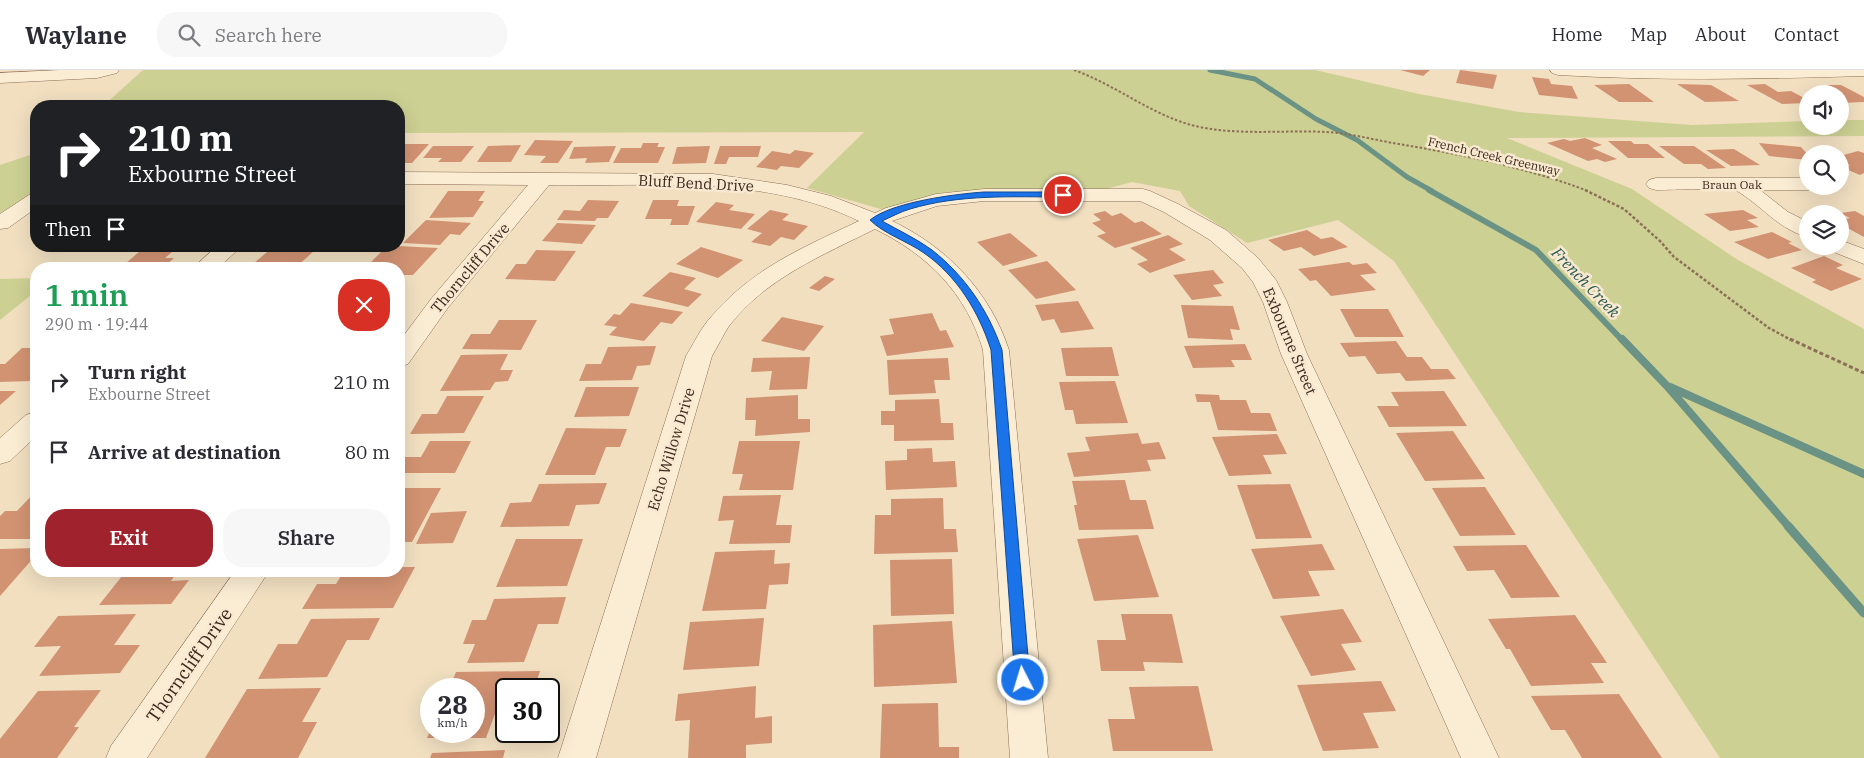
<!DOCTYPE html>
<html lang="en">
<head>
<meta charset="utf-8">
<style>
	:root { --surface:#fff; --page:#f7f7f7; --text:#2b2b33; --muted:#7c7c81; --line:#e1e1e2; --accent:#9f222c }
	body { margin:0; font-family:"IBM Plex Serif",serif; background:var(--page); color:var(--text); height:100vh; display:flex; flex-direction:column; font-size:19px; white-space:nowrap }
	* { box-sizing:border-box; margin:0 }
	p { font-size:16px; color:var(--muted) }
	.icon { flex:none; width:28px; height:28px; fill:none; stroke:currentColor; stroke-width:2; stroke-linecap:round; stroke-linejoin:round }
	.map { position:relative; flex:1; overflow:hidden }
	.panel { position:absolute; left:30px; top:192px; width:375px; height:315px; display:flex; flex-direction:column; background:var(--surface); border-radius:20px; box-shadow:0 5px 20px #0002 }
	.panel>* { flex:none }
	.hud { position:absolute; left:30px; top:30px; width:375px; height:152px; border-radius:20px; box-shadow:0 5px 20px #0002; background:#202124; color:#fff; overflow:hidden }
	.fabs { position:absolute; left:1799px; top:15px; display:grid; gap:10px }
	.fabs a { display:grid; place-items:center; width:50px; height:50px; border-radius:50%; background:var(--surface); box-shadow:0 5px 20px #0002; font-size:25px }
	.speed { position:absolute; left:420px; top:608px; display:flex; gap:10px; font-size:25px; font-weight:700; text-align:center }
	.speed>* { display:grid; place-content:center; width:65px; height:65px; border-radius:50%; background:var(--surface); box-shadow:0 5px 20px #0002; line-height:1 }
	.speed small { font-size:12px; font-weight:400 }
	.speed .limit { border:2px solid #111; border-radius:8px; background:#fff; color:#111 }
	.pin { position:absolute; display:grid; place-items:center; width:42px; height:42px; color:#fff; margin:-21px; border:2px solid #fff; border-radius:50%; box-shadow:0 1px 5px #0007 }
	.me { position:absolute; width:55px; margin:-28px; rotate:355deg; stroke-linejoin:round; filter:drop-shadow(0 0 4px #0008) }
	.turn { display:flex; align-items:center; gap:18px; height:105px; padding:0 15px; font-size:22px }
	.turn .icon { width:65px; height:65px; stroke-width:2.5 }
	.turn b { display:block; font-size:35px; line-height:42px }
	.then { display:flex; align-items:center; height:48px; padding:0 15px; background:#0003; gap:10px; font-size:19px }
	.round { display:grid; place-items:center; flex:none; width:52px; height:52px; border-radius:20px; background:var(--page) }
	.overview { display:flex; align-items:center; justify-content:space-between; height:85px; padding:0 15px }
	h1 { font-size:30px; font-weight:600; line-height:38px; color:#1e9e55 }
	.action { display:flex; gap:10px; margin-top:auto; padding:10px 15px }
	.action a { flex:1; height:58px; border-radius:20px; background:var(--accent); color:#fff; font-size:20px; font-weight:600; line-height:58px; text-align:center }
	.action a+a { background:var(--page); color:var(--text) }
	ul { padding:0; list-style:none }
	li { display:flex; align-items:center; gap:15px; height:70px; padding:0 15px }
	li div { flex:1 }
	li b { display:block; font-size:19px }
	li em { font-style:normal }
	header { display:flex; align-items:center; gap:30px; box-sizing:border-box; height:70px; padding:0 25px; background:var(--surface); border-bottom:1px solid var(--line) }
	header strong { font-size:24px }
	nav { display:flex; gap:28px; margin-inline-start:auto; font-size:18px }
	.search { width:350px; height:45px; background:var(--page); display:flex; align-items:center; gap:12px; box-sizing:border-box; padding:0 18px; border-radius:20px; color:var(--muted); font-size:19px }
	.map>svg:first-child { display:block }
	.green { fill:#cdd093 }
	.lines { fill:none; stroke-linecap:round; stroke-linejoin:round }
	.stream-far3 { stroke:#6a9285; stroke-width:5 }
	.stream-far2 { stroke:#6a9285; stroke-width:6 }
	.stream-far1 { stroke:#6a9285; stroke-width:8 }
	.stream { stroke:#6a9285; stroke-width:9 }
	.building { fill:#d29373 }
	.minor-casing { stroke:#8c6f57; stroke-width:1 }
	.path-far2 { stroke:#8c6f57; stroke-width:2; stroke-dasharray:2.5 2; stroke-linecap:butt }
	.path-far1 { stroke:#8c6f57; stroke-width:2.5; stroke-dasharray:3 2; stroke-linecap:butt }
	.path { stroke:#8c6f57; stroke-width:3; stroke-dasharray:4 2.5; stroke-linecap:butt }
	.minor { fill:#fbedd4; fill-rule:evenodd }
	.route { fill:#1a73e8; stroke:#114b97 }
	.labels { text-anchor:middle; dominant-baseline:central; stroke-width:5; stroke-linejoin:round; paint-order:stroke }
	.far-street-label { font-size:12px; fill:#3a281c; stroke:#f8e9d0 }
	.street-label { font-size:15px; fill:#3a281c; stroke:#f8e9d0 }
	.water-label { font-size:16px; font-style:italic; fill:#2a5b54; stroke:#f8e9d0 }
	.near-street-label { font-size:18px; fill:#3a281c; stroke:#f8e9d0 }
</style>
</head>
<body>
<header>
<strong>Waylane</strong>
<div class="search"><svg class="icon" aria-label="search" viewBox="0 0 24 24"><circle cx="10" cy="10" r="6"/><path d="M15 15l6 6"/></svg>Search here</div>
<nav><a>Home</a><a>Map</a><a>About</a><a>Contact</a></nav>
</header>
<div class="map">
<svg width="1864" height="688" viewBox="0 0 1864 688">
	<rect width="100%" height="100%" fill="#f1dfc0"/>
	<path class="green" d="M143,0H1315L1419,24L1519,42L1692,55L1807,51L1808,56H1840V50H1864V66L1507,68L1632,119L1738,190L1864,259V688H1720L1394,191L1338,150L1247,173L1189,136L1180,121L1132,112L1106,119L946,122L888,141L807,118L864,62L399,63V36H103Z
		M36,83V122L0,143V95Z
		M36,208V221L0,250V209Z"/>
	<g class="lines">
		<path class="stream-far3" d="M1210,0L1255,9L1316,49L1357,70L1407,107L1432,121"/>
		<path class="stream-far2" d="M1429,120L1536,180L1623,271"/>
		<path class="stream-far1" d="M1622,269L1667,316L1789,457
			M1670,317L1864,404"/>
		<path class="stream" d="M1788,456L1864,543"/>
	</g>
	<path class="building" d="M1400,0H1430L1423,6Z
		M1460,0L1497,5L1493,19L1456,13Z
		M1532,7L1549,9L1551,14L1572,16L1578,29L1539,25Z
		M1629,14L1654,32H1619L1594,15Z
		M1677,14L1711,15L1739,31L1705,32Z
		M1765,14L1778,22L1791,21L1808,30V33L1782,34L1747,15Z
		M1827,15H1841L1864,27V32L1840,33V24H1822L1815,20L1834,19Z
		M1585,68L1602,75L1592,78L1617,89L1605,92L1597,89L1588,91L1547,73L1564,69L1570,71Z
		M535,70L573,71L558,93H540L546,86L524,85Z
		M1608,71H1631L1634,74H1648L1665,88H1628Z
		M643,73H659L657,77H665L658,93H613L621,78H641Z
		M1759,73L1801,77L1808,85V90L1769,86Z
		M399,74H429L412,93H399Z
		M521,75L511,92H477L488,76Z
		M433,76H474L461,92H438L442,88H423Z
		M616,76L609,92L585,93L587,88L569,89L574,77Z
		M710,76L706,93L672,94L677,77Z
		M720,76H761L758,87H729L726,94H714Z
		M1659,76H1694L1726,98L1708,99L1701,94H1684Z
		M1734,79L1760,95L1731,96L1706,80Z
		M795,80L814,83L799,98L781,96L777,100L756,97L772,81L790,84Z
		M1858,81L1864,83V103L1860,105L1841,97L1850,95L1840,91V86Z
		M448,121H485L478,131H484L473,147L429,148Z
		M588,130L619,131L608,148H597L595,151L557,150L564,140L580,141Z
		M653,130H679L677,136H695L688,155H670L672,149H645Z
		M716,132L734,135L729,140L755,144L741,159L696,152Z
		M770,140L789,144L782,150L808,156L794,170L781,167L770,176L751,172L762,163L747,159Z
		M1743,140L1758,148L1747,150L1759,157L1730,161L1704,144Z
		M1105,141L1112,146L1121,143L1135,153L1142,151L1162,164L1115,178L1097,166L1106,163L1092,153L1101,150L1093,144Z
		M1855,141L1864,146V167L1840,154V150L1850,148L1840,143Z
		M426,150L471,153L460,165L450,164L440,175L403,173Z
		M557,153L596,155L582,174L542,171Z
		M1307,160L1321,169L1332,167L1348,177L1314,186L1301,177L1284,181L1268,170Z
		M1772,162L1792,172L1788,173L1802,180L1768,189L1734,172Z
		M1010,163L1038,186L1003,196L977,172Z
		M1168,165L1183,174L1169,179L1186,190L1150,203L1137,194L1148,190L1130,178Z
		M146,176H179L165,188H174L162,199H119Z
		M387,176H397L438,178L413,205H399V199H364Z
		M701,177L743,190L718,208L676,194Z
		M272,178L315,180L294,199L248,198Z
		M536,180L576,181L555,211L505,209L516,194H526Z
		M1824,186L1843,195L1836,198L1862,209L1831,221L1812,212L1816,210L1791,198Z
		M1047,191L1076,220L1036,229L1008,200Z
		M1349,192L1353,195L1367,193L1377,203L1360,205L1376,220L1331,226L1316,210L1310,211L1298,199Z
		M1213,200L1224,213L1213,215L1222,226L1192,230L1173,205Z
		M670,202L696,208L684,219L702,224L688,237L642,226Z
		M825,206L835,209L819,221L809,218Z
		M1078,231L1094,259L1061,263L1054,249L1042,251L1035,235Z
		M631,233L683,242L672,254L661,252L644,271L609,265L617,257L604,255L614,244L620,245Z
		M1181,235L1233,236L1240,260L1230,259L1233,270L1188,268Z
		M1340,239H1388L1404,267H1355Z
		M932,243L940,261L946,260L954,277L887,286L880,266L894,264L889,249Z
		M782,247L824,256L804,281L761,271Z
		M499,250H537L521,280L462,279L471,264H490Z
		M1396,271L1407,287H1422L1431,299H1448L1456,309L1406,311L1400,303L1377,304L1365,286L1349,287L1340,273Z
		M1245,274L1252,290H1231L1235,297L1193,298L1184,276Z
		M656,276L650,295L637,296L632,310L579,311L586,294H601L608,277Z
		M1112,277L1119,306H1066L1061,278Z
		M22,278H36V306L31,311L0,312V294H5Z
		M508,284L500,300H513L508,311L495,312L490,320L440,321L461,285Z
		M810,287L807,319L769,320L772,301L751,302L753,288Z
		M948,288L950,310H934L936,323L889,325L887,290Z
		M1115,311L1128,353L1076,354L1073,340H1065L1059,312Z
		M586,317H639L629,346L574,347Z
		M0,321H16L0,335Z
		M1444,321L1467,356L1389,357L1377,336H1399L1391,322Z
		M1195,324L1219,325L1220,330H1246L1251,343H1270L1277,361L1218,360L1210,332H1197Z
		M798,325V349H810V362L755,366L756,350H745L746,328Z
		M447,326H484L464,363L410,364L422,344H437Z
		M939,329L941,353H953L954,370L894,371V355H881V341H895V330Z
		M566,358L627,359L620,377H606L595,405H545Z
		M1453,361L1485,409L1425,411L1396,363Z
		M1138,363L1142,374L1159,372L1166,389L1147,390L1151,401L1074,407L1067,383L1090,381L1085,367Z
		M1277,364L1287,384L1263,385L1272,404L1229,406L1212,367Z
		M430,371H471L455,403H399V387H421Z
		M739,371H800L793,420H739L743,404H732Z
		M932,378L933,392L955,391L957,417L886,420L885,391L907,390V379Z
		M1125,410L1130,430H1146L1154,459L1079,460L1074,435H1077L1072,411Z
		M607,413L599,434L576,435L569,456L500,457L510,433L531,432L539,414Z
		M1290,414L1312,468L1256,469L1237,415Z
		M1485,417L1516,465L1460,466L1432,418Z
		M399,418H441L412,472H399Z
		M36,421V469H0V446L5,441H17Z
		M781,425L776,455H792L790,473L729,474L734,450L718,451L723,426Z
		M943,428L944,459H956L958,482L874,484L875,445H891V429Z
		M467,441L453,473L416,474L431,443Z
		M1138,465L1159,527L1094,531L1077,469Z
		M516,469H583L567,516L496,517Z
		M1322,474L1335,500L1308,501L1320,526L1273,529L1251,479Z
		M1526,475L1560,527L1511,528L1494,500L1467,501L1453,476Z
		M36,478V485L0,526V479Z
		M775,480L774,494L790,493L788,514L769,515L766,539L702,541L715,482Z
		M952,489L954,544L891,546L890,490Z
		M399,497H415L393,538L302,539L317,514H336L344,501H399Z
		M126,501H178L171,511L189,510L171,534L99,535Z
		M566,527L558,554H538L524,592L467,593L475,574H463L472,550H486L494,529Z
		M1343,539L1362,572L1341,574L1356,600L1311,606L1280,546Z
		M136,544L114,575H140L120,603L39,606L61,576L34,577L58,546Z
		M1121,544H1172L1183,593L1143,592L1145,601H1101L1097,570H1126Z
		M1575,545L1607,593H1591L1604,613L1531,616L1510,579H1506L1488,549Z
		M380,548L369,570H347L327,607L258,609L278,574H297L311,549Z
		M764,548L759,596L683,600L690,552Z
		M952,551L957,613L874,617L873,555Z
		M540,601L534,619H506V633H499L486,668H427L430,661H474V619H449L456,602Z
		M1381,611L1396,641L1363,643L1379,678L1323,681L1297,615Z
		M756,616L755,648L772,646V673L746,675V688H688L690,650L675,651L678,624Z
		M1198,616L1213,681H1113L1108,649H1135L1129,617Z
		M321,618L302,652H317L298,688H205L247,619Z
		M101,620L74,657H79L57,688H0V669L38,621Z
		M1619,624L1662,688H1582L1565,660H1551L1531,626Z
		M938,633L939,677H959V688H880L882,634Z
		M505,680L503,688H430L432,683Z"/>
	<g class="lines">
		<defs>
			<path id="minor" d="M60,0H119L117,3L97,8L0,13V3Z
				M1550,0H1864V6C1762,9 1660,11 1558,5L1552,3Z
				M399,102L713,104L787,115L831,126L875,143L886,138L936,124L984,119H1143L1150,121L1178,134L1226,160L1258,188L1276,210L1287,232L1307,284L1499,688H1461L1281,284L1263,232L1253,212L1242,198L1210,170L1164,142L1140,131H984L937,136L892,151C947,177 990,222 1009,280L1048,688H1010L983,280C966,223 928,185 875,159C823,185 766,208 729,256C723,265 718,276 712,286L596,688H558L686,286C694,273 701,258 711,247C753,198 802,178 859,151C763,104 652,117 549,115L447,239L408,294L399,297V272L431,229L528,115L399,114Z
				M1656,108H1808V116H1816L1815,118L1808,120H1760L1788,142L1808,152V167C1779,160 1761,135 1737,121C1729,117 1670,120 1656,120L1649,118L1646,114L1649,110Z
				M36,123V138L8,158L0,159V144L29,125Z
				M1840,170L1864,179V194L1831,181L1828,176H1840Z
				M217,176H242L217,199H192Z
				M36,342V366L10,391L0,394V368L26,345Z
				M235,501H269L147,688H106L111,676Z"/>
		</defs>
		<use href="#minor" class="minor-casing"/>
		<path class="path-far2" d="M1074,0C1119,16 1157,50 1205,58C1245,65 1286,60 1326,62C1348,63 1371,69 1393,73C1459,84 1525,97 1588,121"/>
		<path class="path-far1" d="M1585,120L1624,139L1660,171L1674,187L1769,258L1793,271"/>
		<path class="path" d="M1790,269L1864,303"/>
		<use href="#minor" class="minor"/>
	</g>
	<path class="route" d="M984,122H1063L1068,125L1063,127C1012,127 960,124 910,139C900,142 891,147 882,151C898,160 917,169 932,180C965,206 988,240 1002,280L1030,610L1028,615L1023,616L1017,615L1015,610L991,280C979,242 957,206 924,183C907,171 884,164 870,150C892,132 955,124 984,122Z"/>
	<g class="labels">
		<g class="far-street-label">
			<text transform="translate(1494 86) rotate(13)">French Creek Greenway</text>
			<text x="1732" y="114">Braun Oak</text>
		</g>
		<g class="street-label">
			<text transform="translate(696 113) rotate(3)">Bluff Bend Drive</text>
			<text transform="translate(470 198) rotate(-50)">Thorncliff Drive</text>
			<text transform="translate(1290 271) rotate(67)">Exbourne Street</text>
			<text transform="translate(671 379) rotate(-73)">Echo Willow Drive</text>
		</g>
		<g class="water-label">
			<text transform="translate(1586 212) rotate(46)">French Creek</text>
		</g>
		<g class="near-street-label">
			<text transform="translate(189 595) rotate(-55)">Thorncliff Drive</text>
		</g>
	</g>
</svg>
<div class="fabs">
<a><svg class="icon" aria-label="sound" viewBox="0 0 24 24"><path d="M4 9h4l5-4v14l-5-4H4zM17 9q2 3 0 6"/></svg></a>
<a><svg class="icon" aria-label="search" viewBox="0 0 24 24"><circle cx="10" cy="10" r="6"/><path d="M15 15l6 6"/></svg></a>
<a><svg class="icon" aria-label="layers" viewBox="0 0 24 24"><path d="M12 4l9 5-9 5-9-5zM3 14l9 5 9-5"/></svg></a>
</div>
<div class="speed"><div>28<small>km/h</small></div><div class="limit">30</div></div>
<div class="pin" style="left:1063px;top:125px;background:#d93025"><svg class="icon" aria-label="arrive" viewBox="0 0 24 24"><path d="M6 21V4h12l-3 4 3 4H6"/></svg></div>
<svg class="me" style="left:1023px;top:610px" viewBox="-20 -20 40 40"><circle r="17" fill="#1a73e8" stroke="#fff" stroke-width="3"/><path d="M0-11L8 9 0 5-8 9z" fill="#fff"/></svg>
<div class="hud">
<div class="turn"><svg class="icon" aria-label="right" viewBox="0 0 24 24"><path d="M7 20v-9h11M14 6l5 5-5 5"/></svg><div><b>210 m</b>Exbourne Street</div></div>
<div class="then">Then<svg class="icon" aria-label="arrive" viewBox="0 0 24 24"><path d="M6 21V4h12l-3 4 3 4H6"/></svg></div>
</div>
<section class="panel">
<div class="overview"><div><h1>1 min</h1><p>290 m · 19:44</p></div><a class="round" style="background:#d93025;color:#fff"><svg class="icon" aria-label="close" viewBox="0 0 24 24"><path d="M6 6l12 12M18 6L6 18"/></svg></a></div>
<ul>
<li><svg class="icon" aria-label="right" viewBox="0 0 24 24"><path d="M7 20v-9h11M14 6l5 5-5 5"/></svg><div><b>Turn right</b><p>Exbourne Street</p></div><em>210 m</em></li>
<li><svg class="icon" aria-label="arrive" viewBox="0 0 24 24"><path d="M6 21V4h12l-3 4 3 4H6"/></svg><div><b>Arrive at destination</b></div><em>80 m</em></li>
</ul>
<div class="action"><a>Exit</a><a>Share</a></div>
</section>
</div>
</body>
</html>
